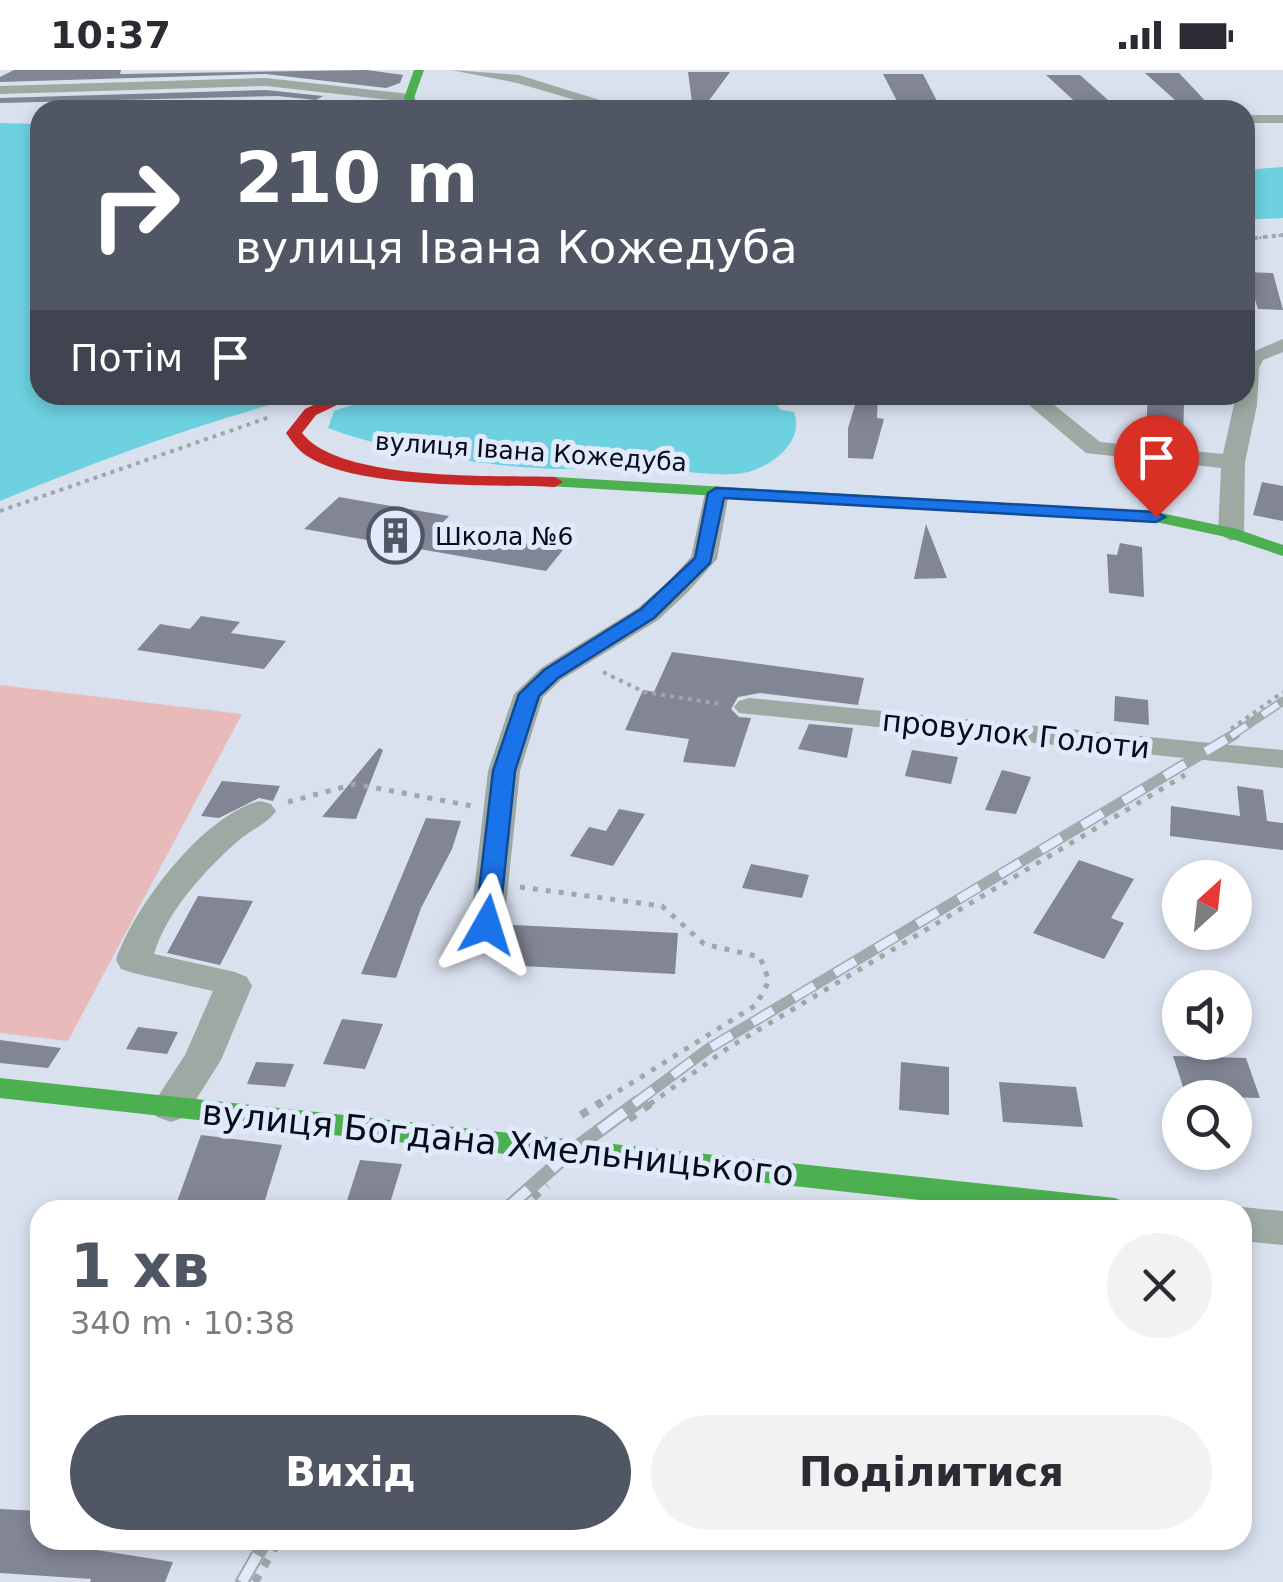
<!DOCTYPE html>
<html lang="uk">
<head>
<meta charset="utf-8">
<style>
	:root { --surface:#fff; --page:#f2f2f3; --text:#2b2b33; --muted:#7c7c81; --accent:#505664 }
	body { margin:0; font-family:"DejaVu Sans",sans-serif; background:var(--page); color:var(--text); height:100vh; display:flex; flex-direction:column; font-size:38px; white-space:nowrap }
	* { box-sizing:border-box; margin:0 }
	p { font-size:32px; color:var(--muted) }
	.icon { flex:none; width:55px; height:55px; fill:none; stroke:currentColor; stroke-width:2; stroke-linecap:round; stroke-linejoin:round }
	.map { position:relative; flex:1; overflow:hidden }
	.side { position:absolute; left:30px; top:1130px; width:1222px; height:350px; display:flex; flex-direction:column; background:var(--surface); border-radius:30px; box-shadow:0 5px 15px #0003 }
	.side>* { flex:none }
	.hud { position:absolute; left:30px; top:30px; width:1225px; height:305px; border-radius:30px; box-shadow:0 5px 15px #0003; background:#505664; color:#fff; overflow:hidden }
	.needle { width:65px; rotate:27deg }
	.controls { position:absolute; left:1162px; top:790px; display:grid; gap:20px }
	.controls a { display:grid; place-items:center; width:90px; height:90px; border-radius:50%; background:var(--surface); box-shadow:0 5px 15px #0003; font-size:50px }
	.pin { position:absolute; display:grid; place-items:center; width:85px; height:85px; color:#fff; margin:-102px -42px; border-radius:50% 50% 50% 0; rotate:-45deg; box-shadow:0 0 10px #0007 }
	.pin .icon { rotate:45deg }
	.me { position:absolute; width:110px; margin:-55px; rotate:6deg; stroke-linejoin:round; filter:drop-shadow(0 0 8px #0008) }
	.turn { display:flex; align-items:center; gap:35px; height:210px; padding:0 40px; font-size:45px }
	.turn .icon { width:130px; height:130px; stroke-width:2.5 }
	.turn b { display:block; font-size:70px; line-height:85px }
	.then { display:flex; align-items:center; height:95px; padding:0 40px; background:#0003; gap:20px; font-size:38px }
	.round { display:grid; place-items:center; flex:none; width:105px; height:105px; border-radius:52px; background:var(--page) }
	.summary { display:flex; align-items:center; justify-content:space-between; height:170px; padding:0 40px }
	h1 { font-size:60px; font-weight:700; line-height:75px; color:var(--accent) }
	.primary-button { display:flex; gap:20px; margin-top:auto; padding:20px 40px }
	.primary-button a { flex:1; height:115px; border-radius:60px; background:var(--accent); color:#fff; font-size:40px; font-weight:700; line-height:115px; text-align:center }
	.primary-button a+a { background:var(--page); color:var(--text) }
	.status { display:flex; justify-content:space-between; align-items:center; height:70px; padding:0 50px; background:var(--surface); direction:ltr }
	.status svg { height:28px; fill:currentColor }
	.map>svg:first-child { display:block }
	.green { fill:#e9baba }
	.water { fill:#6dd1e0 }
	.building { fill:#828593 }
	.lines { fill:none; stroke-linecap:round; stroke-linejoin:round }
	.path-far3 { stroke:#9ea7a9; stroke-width:2.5; stroke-dasharray:2.5 4; stroke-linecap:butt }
	.path-far2 { stroke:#9ea7a9; stroke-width:4; stroke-dasharray:4 5; stroke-linecap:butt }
	.path-far1 { stroke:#9ea7a9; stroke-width:5; stroke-dasharray:5 8; stroke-linecap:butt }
	.path { stroke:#9ea7a9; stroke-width:8; stroke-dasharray:8 10; stroke-linecap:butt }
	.street { fill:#9da9a3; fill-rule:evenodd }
	.fast { fill:#4caf50; fill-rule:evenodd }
	.jam { fill:#c62828; fill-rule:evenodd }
	.rail-far2-casing { stroke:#a0a9ab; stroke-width:9 }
	.rail-far1-casing { stroke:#a0a9ab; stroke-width:11 }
	.rail-casing { stroke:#a0a9ab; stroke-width:14 }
	.rail-far2 { stroke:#e1e9fc; stroke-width:6; stroke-dasharray:19; stroke-linecap:butt }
	.rail-far1 { stroke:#e1e9fc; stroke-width:8; stroke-dasharray:24; stroke-linecap:butt }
	.rail { stroke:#e1e9fc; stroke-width:10; stroke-dasharray:31; stroke-linecap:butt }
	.route { fill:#1a73e8; stroke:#114b97; stroke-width:2.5 }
	.labels { text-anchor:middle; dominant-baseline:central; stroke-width:10; stroke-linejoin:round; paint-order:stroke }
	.far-street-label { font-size:25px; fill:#060c1a; stroke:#e1e9fc }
	.far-poi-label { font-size:25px; fill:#060c1a; stroke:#e1e9fc; text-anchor:start }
	.street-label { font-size:30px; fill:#060c1a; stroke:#e1e9fc }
	.near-street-label { font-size:35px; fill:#060c1a; stroke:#e1e9fc }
</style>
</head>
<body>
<div class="status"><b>10:37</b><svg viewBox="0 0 49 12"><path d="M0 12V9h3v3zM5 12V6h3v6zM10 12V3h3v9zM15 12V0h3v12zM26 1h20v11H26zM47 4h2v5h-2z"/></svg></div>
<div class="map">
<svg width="1283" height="1512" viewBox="0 0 1283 1512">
	<rect width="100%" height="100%" fill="#d9e0ee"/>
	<path class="green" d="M0,615L242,644L68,971L0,963Z"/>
	<path class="water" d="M0,53L40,54V325H306C200,353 101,389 0,431Z
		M1283,97V148L1245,150V100Z
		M383,325H768L781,340L794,342C805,373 770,398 743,403C710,408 670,398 636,396C611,395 586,399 560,399C497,398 387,381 328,358L334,341Z"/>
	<path class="building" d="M14,0H121L120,4L367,0L403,5L400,13L386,18L266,4L0,12V7Z
		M688,2H730L702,40H693Z
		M1145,3H1179L1214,40H1186Z
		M883,4H923L939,35H899Z
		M1046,5H1080L1117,38L1083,39Z
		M266,20L323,26L316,30L277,26L0,33V28Z
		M1246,202L1273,203L1283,240L1258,239Z
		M858,325H878L877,348L884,349L873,389L848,388V358Z
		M1148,327L1184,331L1183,376L1145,373Z
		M1143,393L1184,398L1186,414L1142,410Z
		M1262,412L1283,416V451L1253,445Z
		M339,427L449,446L438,457L563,480L546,501L304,459Z
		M926,454L947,508L914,509Z
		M1120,473L1142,477L1144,527L1109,523L1107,484L1117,485Z
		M201,546L240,552L231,563L286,571L264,599L137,580L160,554L190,559Z
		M672,582L864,608L858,635L760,623L738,627L731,639L739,647L751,648L735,697L683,692L689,669L625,660L643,620L654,622Z
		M1115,626L1148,630L1149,655L1114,651Z
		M809,654L853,658L847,688L798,679Z
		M379,678L383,680L356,749L322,747Z
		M912,680L958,687L951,714L905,706Z
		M1002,700L1031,707L1016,744L985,740Z
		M222,711L280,716L273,731L259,728L219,748L201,746Z
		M1237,716L1263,720L1267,751L1283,753V780L1170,766L1171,736L1240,746Z
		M619,739L645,744L613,796L570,786L589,757L606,761Z
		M426,748L461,751L452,779L421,838L396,908L361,904Z
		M1079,790L1134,809L1111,848L1124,853L1104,889L1033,863Z
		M751,794L809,805L802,828L742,818Z
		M198,826L253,831L220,895L167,883Z
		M513,855L678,863L675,904L505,895Z
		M342,949L383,954L365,999L323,994Z
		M138,957L178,962L167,984L126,979Z
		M0,970L61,978L48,998L0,993Z
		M1173,986L1246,988L1260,1028L1186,1026Z
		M256,992L294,994L285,1017L247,1014Z
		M901,992L949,997V1045L899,1040Z
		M999,1012L1076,1017L1083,1057L1003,1052Z
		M201,1065L282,1075L262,1140H174Z
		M360,1090L402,1094L388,1140H344Z
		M0,1439L40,1441V1470H67L65,1475L173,1492L165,1512H90L91,1509L0,1503Z"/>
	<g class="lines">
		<path class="path-far3" d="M1259,168L1283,165"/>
		<path class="path-far2" d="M1245,169L1283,165
			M0,441L270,347
			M603,602L644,622L720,634
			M1231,659L1283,622"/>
		<path class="path-far1" d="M288,732L355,714L472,736
			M520,817L662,836L704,874L760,887L769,911L756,935L598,1034
			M650,1034L728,978L1185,705"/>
		<path class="path" d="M581,1045L602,1032
			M629,1049L653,1032
			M520,1140L547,1115
			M255,1512L279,1470"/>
		<path class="street" d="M451,0L519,5L632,40H609L517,13Z
			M266,8L409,24L416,28L409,32L266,16L0,24V16Z
			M1245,45H1283V53H1245Z
			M1283,269V282L1263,290L1259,298L1257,335L1245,392L1244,463L1231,471L1218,463L1221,398L1086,383L1017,325H1042L1100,372L1223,384L1236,325H1245V285Z
			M717,416L729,423L717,489L688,522L658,550L561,610L543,627L520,701L504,855L499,863L487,867L475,863L470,855L488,701L514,624L541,598L638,538L670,510L691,487L705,423Z
			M749,628L1283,680V698L739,643L734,637L739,631Z
			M260,731L271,734L276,741C268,753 251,760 239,770C205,800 167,841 154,884L235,902L247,907L252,916L221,990L185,1047L171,1052L157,1047L151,1037L185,985L213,921L133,903L121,899L116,890C134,837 203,745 260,731Z
			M1242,1137L1283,1141V1175L1242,1171V1140H1233Z"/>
		<path class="fast" d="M414,0H424L414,28L423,40H413L404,28Z
			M555,407L1156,442L1237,459L1283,475V486L1226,467L1156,452L549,416L547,412Z
			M0,1008L1115,1128L1125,1132L1130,1140H1010L0,1028Z"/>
		<path class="jam" d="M335,325H358L316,345L302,363C340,412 494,405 555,407L563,412L555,417C492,414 359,420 307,386C298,380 292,372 286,363L305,339Z"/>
		<defs>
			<path id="rail-far2" d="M1231,666L1283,631"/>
			<path id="rail-far1" d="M634,1034L708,979L1235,664"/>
			<path id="rail" d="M505,1140L573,1080L638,1032
				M242,1512L266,1470"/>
		</defs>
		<use href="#rail-far2" class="rail-far2-casing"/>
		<use href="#rail-far1" class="rail-far1-casing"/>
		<use href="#rail" class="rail-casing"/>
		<use href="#rail-far2" class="rail-far2"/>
		<use href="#rail-far1" class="rail-far1"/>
		<use href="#rail" class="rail"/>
	</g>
	<path class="route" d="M716,418L1156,442L1165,447L1156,452L724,428L710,493L654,548L558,608L539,626L515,701L499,855L496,861H479L475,855L493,701L519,624L544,600L641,539L695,488L708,423Z"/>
	<defs>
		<symbol id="building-ring" viewBox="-11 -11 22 22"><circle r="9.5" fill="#e1e9fc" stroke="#505664" stroke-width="1.5"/><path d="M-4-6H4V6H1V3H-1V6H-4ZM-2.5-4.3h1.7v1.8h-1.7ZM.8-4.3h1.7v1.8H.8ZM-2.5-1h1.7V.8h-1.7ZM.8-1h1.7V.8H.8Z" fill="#505664"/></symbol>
	</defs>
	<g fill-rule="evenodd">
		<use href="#building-ring" x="364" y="434" width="63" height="63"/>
	</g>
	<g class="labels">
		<g class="far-street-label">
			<text transform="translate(531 382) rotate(4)">вулиця Івана Кожедуба</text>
		</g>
		<g class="far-poi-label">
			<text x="435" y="466">Школа №6</text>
		</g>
		<g class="street-label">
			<text transform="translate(1016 664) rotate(6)">провулок Голоти</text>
		</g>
		<g class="near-street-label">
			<text transform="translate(498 1073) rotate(6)">вулиця Богдана Хмельницького</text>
		</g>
	</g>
</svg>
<div class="controls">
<a><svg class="needle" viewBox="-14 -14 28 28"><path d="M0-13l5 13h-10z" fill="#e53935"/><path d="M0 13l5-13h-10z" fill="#7c7c81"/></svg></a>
<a><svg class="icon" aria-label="sound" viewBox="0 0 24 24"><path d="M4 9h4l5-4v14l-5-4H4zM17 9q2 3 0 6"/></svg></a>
<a><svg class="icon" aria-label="search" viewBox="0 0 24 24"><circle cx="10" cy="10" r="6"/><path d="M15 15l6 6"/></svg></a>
</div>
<div class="pin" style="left:1156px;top:447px;background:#d93025"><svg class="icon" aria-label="arrive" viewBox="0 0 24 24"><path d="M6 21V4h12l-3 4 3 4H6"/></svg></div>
<svg class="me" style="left:487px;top:855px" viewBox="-20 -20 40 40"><path d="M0-17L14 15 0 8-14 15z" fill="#1a73e8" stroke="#fff" stroke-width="4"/></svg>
<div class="hud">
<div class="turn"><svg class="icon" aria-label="right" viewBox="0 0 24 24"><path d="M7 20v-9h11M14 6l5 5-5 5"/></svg><div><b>210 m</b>вулиця Івана Кожедуба</div></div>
<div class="then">Потім<svg class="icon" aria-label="arrive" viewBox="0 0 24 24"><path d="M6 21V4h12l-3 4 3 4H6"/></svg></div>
</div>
<section class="side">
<div class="summary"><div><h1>1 хв</h1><p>340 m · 10:38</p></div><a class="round"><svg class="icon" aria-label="close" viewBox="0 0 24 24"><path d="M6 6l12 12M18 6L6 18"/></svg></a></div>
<div class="primary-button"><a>Вихід</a><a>Поділитися</a></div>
</section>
</div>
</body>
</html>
